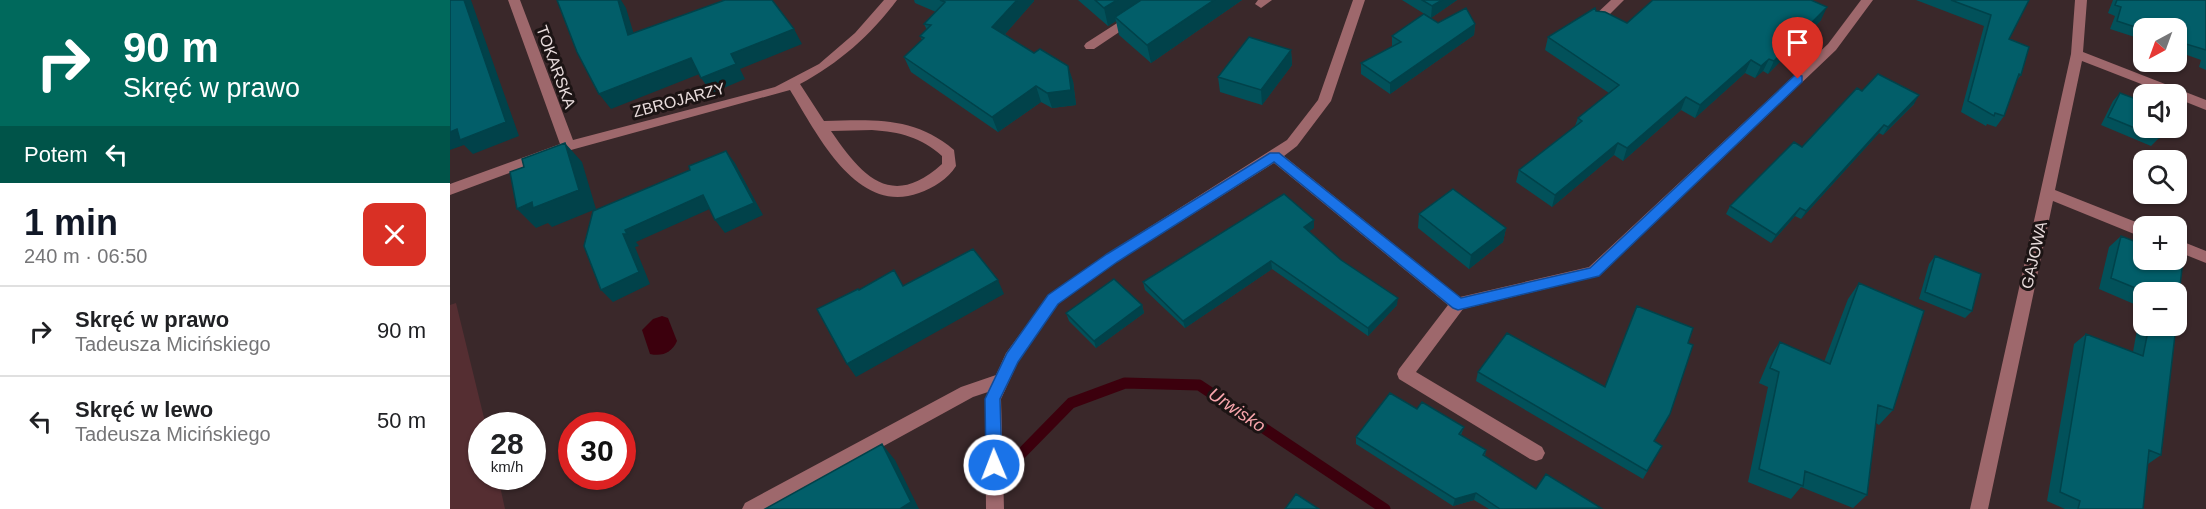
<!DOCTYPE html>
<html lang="pl">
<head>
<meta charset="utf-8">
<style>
	:root { --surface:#fff; --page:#f2f2f2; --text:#202124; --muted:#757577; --line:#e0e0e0; --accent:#111827 }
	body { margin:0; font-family:Arial,sans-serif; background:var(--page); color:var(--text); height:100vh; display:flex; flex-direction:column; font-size:22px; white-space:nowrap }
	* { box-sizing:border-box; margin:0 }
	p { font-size:20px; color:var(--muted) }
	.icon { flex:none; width:33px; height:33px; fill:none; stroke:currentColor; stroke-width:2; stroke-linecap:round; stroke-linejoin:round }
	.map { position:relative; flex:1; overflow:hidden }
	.panel { display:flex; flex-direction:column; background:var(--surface); width:450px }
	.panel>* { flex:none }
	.top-card { background:#00695c; color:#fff; overflow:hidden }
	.needle { width:39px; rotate:221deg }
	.buttons { position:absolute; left:1683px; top:18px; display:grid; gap:12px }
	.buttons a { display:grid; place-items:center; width:54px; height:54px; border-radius:12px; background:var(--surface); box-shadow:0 2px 4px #0004; font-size:30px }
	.speed { position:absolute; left:18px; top:412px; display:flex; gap:12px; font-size:30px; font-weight:700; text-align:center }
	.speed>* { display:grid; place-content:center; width:78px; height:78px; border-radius:50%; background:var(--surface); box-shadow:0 2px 4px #0004; line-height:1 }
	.speed small { font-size:15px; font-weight:400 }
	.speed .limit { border:9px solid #d22; background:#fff; color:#111 }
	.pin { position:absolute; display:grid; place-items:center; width:51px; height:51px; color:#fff; margin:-62px -26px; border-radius:50% 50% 50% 0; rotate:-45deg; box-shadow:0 0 6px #0007 }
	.pin .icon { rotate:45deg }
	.me { position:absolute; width:66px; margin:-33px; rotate:359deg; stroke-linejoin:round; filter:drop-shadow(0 0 4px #0008) }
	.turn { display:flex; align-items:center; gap:21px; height:126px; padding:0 24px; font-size:27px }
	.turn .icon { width:78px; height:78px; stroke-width:2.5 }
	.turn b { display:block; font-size:42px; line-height:51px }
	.then { display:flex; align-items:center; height:57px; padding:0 24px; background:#0003; gap:12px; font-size:22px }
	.round { display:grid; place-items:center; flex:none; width:63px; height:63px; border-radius:12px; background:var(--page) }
	.summary { display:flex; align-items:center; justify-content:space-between; height:102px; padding:0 24px }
	h1 { font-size:36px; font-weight:700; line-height:45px; color:var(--accent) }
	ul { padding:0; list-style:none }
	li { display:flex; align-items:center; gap:18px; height:90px; padding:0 24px; border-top:2px solid var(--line) }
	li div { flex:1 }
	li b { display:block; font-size:22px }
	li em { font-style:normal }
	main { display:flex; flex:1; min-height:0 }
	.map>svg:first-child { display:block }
	.green { fill:#552e32 }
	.water { fill:#3c000d }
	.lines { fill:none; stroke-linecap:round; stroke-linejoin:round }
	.stream { stroke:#3c000d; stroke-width:11 }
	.minor { fill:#9e686c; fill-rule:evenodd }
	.wall { fill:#02515a }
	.shaded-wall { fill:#01424a }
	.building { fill:#025e69; stroke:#01424a; stroke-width:1.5 }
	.route { fill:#1a73e8; stroke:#114b97; stroke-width:1.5 }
	.labels { text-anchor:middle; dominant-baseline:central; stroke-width:6; stroke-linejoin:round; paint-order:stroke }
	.street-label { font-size:16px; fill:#e8dcdc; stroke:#1c1414 }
	.water-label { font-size:18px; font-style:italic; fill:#f8a5ac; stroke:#1c1414 }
</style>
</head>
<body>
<main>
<section class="panel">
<div class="top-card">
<div class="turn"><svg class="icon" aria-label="right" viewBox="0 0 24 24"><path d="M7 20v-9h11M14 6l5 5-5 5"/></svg><div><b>90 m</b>Skręć w prawo</div></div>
<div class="then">Potem<svg class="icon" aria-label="left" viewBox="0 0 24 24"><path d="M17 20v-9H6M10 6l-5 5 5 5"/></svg></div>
</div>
<div class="summary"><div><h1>1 min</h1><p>240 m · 06:50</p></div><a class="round" style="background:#d93025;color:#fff"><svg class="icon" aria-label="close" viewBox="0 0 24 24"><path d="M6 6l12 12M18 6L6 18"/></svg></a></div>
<ul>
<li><svg class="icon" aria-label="right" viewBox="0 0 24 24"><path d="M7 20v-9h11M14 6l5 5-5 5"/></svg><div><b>Skręć w prawo</b><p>Tadeusza Micińskiego</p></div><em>90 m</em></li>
<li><svg class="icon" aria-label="left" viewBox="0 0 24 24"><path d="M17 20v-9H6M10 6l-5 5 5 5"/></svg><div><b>Skręć w lewo</b><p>Tadeusza Micińskiego</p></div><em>50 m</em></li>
</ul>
</section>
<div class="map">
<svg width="1756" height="509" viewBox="0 0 1756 509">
	<rect width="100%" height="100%" fill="#3a282a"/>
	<path class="green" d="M6,303L36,426H32V477H48L55,509H0V305Z"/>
	<path class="water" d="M212,316L218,318L227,341C222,352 213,357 200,354L192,330L203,319Z"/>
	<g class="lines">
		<path class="stream" d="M571,454L621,403L675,383L749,385L935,509"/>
		<path class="minor" d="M58,0H70L123,140L325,87L369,64L405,33L434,0H447C421,35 388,64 350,84L374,121C424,120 464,116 504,150L506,166C498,179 483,188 469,193C406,216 367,133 340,90L121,150L0,195V184L110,144ZM422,130C450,132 471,137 492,156V164C441,210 412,176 381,131Z
			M703,0H717L644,49H636L634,46L636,43Z
			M808,0H822L811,8L805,4Z
			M903,0H915L881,101L847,146L834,156L1010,297L1139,267L1378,44L1411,0H1423L1386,50L1149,276L1013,309L966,372L1092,447L1095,453L1092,459L1086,461L1080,459L949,379L947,374L949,369L998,305L824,163L667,262L608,304L568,362L551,399L554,509H536L535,399L538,392L523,397L319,509H292L295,503L511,387L546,375L556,353L598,296L657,254L837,140L868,100Z
			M1161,0H1174L1152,22H1144V16Z
			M1625,0H1637L1633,52L1756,100V110L1726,98V94H1717L1632,61L1605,190L1696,226H1694V238L1603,201L1538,509H1520L1621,54Z
			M1726,239L1756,251V263L1726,251Z"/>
	</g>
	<path class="wall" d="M464,0H584V1L555,34L623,81L626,105L602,108L591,102L548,132L461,72L454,57L472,40L470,36L477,30L474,24L486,12L465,3Z
		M628,0H792L701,63L669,35L666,21L658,26Z
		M952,0H1007L981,18Z
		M1466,0H1579L1559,39L1571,75L1567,80L1554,116L1546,127L1537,124L1536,126L1511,112L1534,26Z
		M1663,0H1756V70L1749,67L1751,60L1726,51V28H1694V40L1660,29L1665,16L1658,13Z
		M1146,11L1177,23L1371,20L1318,74L1313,71L1305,78L1295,73L1245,118L1231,110L1173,161L1164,155L1102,207L1066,182L1069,170L1125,126L1128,118L1159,93L1095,50L1098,37Z
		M988,23L1025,24L1024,35L940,94L911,74V63L942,47V36Z
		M841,50L842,65L812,105L770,92L768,77Z
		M1412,91L1464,104L1433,135L1429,133L1351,219L1345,216L1321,243L1276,214L1280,206L1352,147Z
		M1670,93L1709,138L1701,146L1651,125L1663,101Z
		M969,214L1056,228L1053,242L1019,269L968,228Z
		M864,228L859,231L891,260L947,305L918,336L822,269L735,328L695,290L693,282Z
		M1671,236L1726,292H1694V326H1726L1711,455L1698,464L1693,509H1615L1597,501L1624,344L1636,334L1683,352L1691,307L1649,289L1659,247Z
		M1485,256L1522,311L1515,318L1469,299L1479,264Z
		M1409,283L1443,410L1429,425L1426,423L1417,495L1403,508L1351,487L1341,499L1298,482L1318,387L1309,383L1320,357L1330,342L1374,362L1398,299Z
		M692,305L694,313L646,348L619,321L616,313Z
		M1028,372L1204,441L1212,446L1193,479L1026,381Z
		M967,409L1014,427L1011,435L1036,450L1035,456L1086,489L1150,509H1039L1024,500L1003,506L906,444V437Z"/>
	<path class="shaded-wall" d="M14,0H21L69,136L23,154L14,145L0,150V132L7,129Z
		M168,0H171L176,8L189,51L178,35Z
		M567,0H584V1L548,42L542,27Z
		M667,0H699L665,17L666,21L658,26L654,8Z
		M764,0H792L701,63L697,45Z
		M992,0H1007L981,18L982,6Z
		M1377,7L1371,20L1318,74L1324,61Z
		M1025,24L1024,35L940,94V83Z
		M344,29L352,44L290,69L295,79L262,93L251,78L281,54Z
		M841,50L842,65L812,105L811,90Z
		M241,58L252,73L161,109L149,94Z
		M1319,59L1313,71L1305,78L1311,66Z
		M1301,60L1295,73L1245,118L1250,105Z
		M618,66L623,81L626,105L602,108L597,93Z
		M586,86L591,102L548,132L542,117Z
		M1469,95L1464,104L1433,135L1438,127Z
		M1236,97L1231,110L1173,161L1177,148Z
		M1434,125L1429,133L1351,219L1356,211Z
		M115,143L132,162L146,209L102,227L98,223L86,228L67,209L82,202Z
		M1168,143L1164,155L1102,207L1105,195Z
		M276,151L285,163L313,215L275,233L265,220Z
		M253,195L262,208L186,242L189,246L185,247L200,284L163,302L151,290L175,230Z
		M1350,208L1345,216L1321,243L1326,235Z
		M864,220V228L854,235V227Z
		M1056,228L1053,242L1019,269L1021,255Z
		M821,261L822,269L735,328L733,321Z
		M548,280L554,294L406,377L397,364Z
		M948,298L947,305L918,336V328Z
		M692,305L694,313L646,348L644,341Z
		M432,444L445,460L469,509H450Z
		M1026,493L1024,500L1003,506L1005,499Z"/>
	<path class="building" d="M0,0H14L56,122L10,140L7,129L0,132Z
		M107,0H168L178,35L275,0H322L344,29L281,54L286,64L251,78L241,58L149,94L127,52Z
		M490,0H567L542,27L584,53L590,49L618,66L621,90L597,93L586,86L542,117L454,57L474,38L470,36L481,25L474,24L495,2Z
		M645,0H667L654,8Z
		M691,0H764L697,45L665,17Z
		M972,0H992L982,6Z
		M1203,0H1361L1377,7L1324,61L1319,59L1311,66L1301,60L1250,105L1236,97L1177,148L1168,143L1105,195L1069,170L1132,121L1128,118L1169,85L1098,37L1145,8L1146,11L1155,12L1177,23Z
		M1501,0H1579L1559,39L1579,47L1571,75L1569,74L1554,116L1545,113L1544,116L1518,101L1541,15Z
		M1667,0H1756V50L1726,41V28H1694V30L1667,21L1671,7L1665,5Z
		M1016,8L1025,24L940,83L911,63L951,42L942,36L974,14L988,23Z
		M799,37L841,50L811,90L768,77Z
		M1428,74L1469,95L1438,127L1434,125L1356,211L1350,208L1326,235L1280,206L1344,142L1352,147L1407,88L1412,91Z
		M1670,93L1694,102V128H1714L1709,138L1658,117Z
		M115,143L129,190L83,208L82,202L67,209L60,172L74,167L72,159Z
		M276,151L304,203L265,220L253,195L175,230L177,234H173L189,272L151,290L134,246L143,211L240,170L239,166Z
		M1003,189L1056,228L1021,255L969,214Z
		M834,194L864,220L854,227L891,260L948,298L918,328L821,261L733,321L693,282Z
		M1671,236L1694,245V260H1726V259L1733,260L1726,320V292H1695L1661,278Z
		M523,249L548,280L397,364L367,309L408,289L409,290L444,270L453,286Z
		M1485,256L1531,274L1522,311L1475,292Z
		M664,279L692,305L644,341L616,313Z
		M1409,283L1474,311L1443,410L1428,405L1417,495L1355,471L1353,486L1309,469L1329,372L1320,368L1330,342L1380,364Z
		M1187,306L1243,328L1238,343L1243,345L1220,414L1204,441L1212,446L1197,471L1028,372L1057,333L1155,387Z
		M1699,326H1726L1711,455L1699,450L1693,509H1628L1630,501L1610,492L1636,334L1693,356Z
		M940,393L967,409L972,402L1014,427L1009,434L1036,450L1033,455L1086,489L1096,474L1151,508L1050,509L1026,493L1005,499L906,437Z
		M432,444L461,502L450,509H315Z
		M846,494L869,509H835Z"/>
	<path class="route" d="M1348,75L1352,76V82L1149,276L1008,310L1003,308L824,162L667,262L608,304L568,362L550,399L552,465L550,470L544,472L538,470L536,465L535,399L557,353L598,295L657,254L820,153H829L1011,298L1140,268L1344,76Z"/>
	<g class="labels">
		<g class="street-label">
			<text transform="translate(106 67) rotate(70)">TOKARSKA</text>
			<text transform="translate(229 100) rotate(-15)">ZBROJARZY</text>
			<text transform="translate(1584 255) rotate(-77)">GAJOWA</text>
		</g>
		<g class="water-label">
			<text transform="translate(787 410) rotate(34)">Urwisko</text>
		</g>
	</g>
</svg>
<div class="buttons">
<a><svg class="needle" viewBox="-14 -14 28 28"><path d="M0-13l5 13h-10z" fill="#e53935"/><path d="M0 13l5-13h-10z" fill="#757577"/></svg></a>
<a><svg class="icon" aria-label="sound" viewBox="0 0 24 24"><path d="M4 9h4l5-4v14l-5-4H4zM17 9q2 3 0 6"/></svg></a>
<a><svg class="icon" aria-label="search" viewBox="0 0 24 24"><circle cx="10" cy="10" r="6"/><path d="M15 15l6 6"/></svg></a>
<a>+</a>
<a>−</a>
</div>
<div class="speed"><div>28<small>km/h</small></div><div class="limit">30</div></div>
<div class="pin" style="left:1348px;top:79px;background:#d93025"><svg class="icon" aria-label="arrive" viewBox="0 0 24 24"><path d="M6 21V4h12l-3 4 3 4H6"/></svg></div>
<svg class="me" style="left:544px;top:465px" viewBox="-20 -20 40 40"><circle r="17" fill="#1a73e8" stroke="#fff" stroke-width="3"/><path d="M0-11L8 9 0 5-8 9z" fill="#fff"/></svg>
</div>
</main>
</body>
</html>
